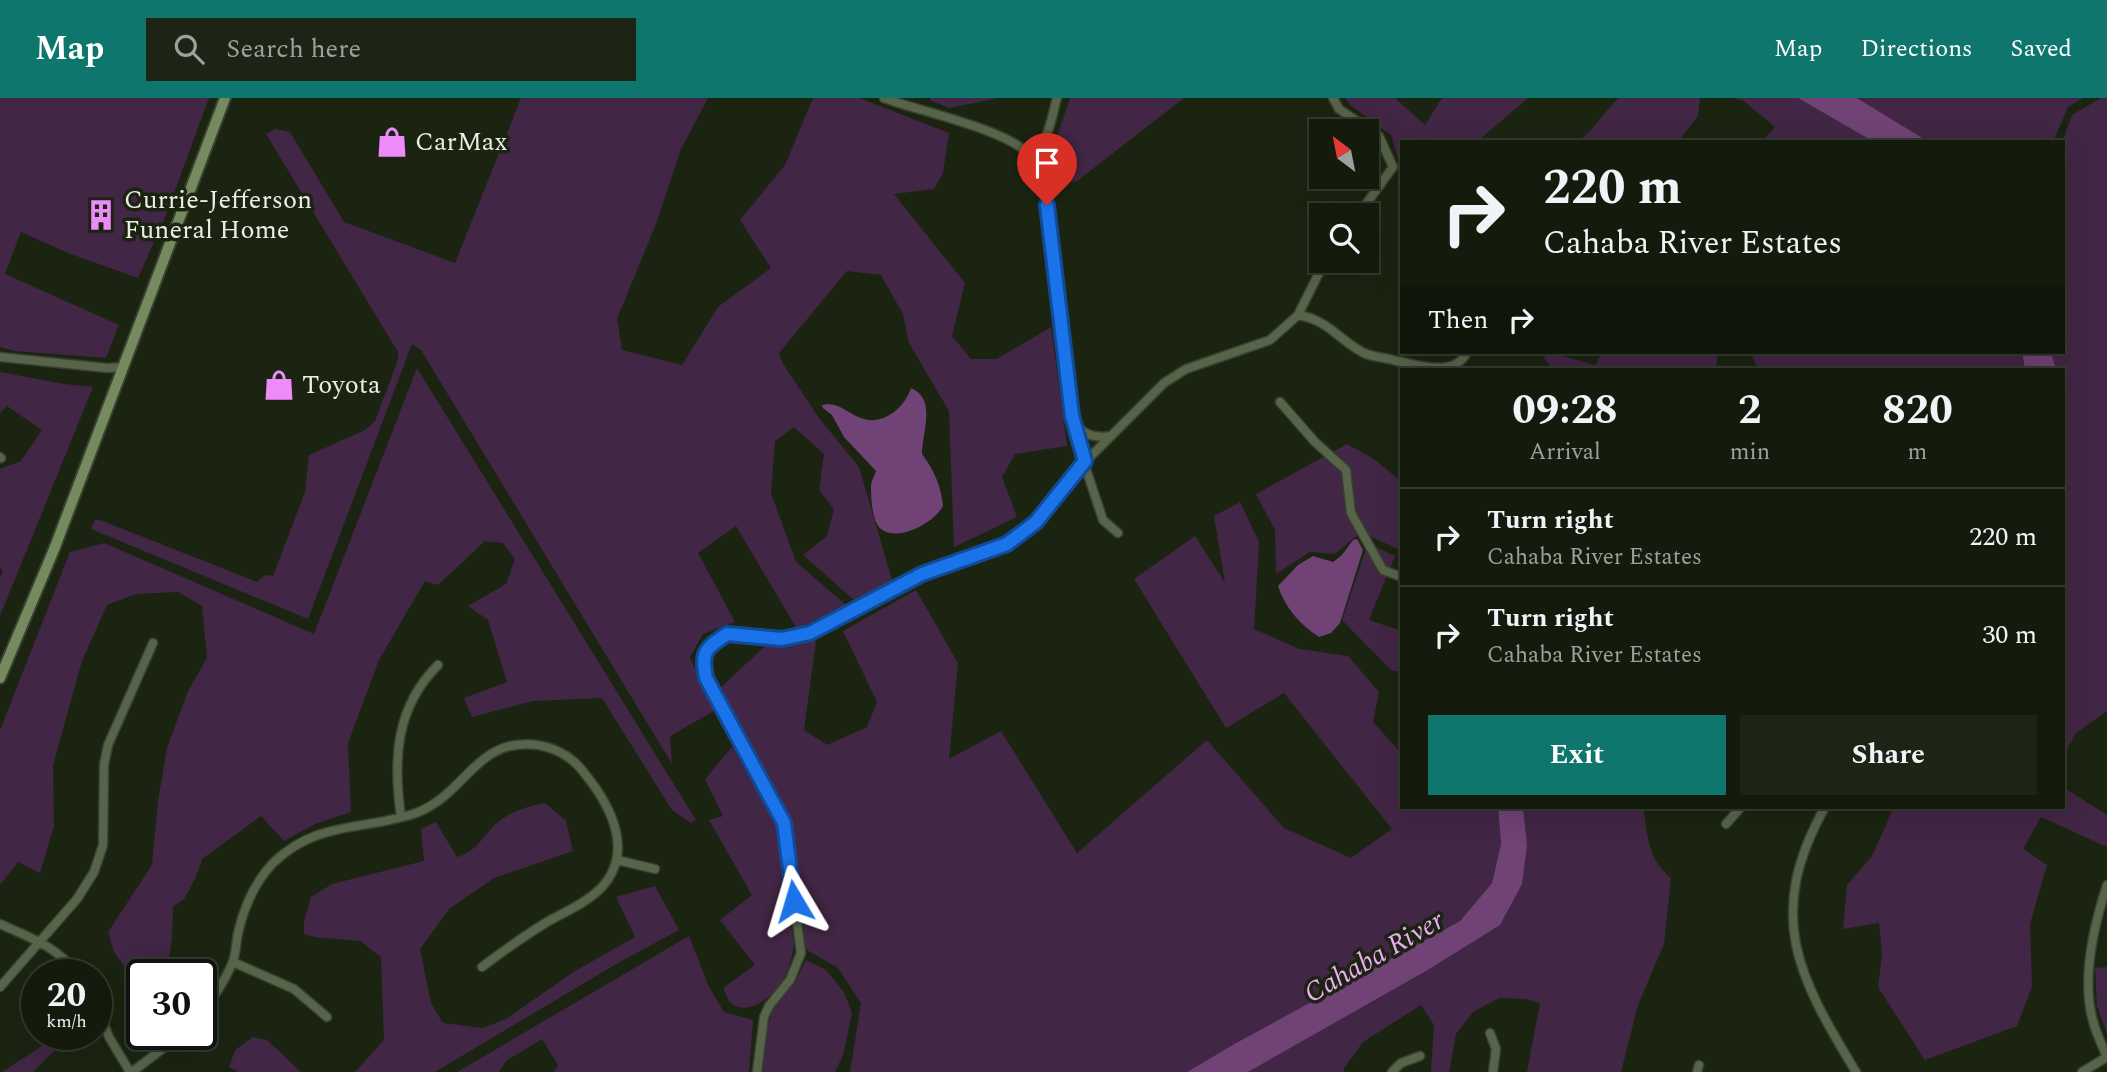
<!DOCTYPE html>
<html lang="en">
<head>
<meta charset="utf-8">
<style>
	:root { --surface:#141b0d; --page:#1d2416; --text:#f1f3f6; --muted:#9da19d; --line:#33392e; --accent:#0f766e }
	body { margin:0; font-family:Spectral,serif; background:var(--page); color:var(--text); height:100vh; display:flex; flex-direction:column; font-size:26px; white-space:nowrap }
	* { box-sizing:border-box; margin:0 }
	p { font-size:23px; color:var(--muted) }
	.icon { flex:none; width:38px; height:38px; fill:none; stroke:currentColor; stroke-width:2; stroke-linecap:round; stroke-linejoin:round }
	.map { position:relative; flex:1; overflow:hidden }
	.panel { position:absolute; left:1400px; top:270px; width:665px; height:441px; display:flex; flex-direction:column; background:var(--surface); border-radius:0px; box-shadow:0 7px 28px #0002,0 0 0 2px var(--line) }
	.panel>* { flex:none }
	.guide { position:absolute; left:1400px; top:42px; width:665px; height:214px; border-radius:0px; box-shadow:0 7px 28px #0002,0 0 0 2px var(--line); background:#141b0d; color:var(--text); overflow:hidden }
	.needle { width:46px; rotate:328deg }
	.controls { position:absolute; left:1309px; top:21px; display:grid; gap:14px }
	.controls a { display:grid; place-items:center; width:70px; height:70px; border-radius:0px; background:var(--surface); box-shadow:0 7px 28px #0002,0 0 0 2px var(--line); font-size:35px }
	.speed { position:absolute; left:21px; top:861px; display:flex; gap:14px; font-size:35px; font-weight:700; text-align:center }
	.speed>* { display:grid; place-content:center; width:91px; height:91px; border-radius:50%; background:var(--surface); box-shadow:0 7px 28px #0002,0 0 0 2px var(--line); line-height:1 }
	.speed small { font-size:18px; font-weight:400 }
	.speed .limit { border:4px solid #111; border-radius:10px; background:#fff; color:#111 }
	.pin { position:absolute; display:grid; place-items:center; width:60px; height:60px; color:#fff; margin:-72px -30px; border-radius:50% 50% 50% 0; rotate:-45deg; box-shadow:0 0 7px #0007 }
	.pin .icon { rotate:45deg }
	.me { position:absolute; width:77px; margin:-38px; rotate:353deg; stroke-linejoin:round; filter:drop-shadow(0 0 5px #0008) }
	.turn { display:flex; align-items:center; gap:24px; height:147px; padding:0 28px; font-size:32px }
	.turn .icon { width:91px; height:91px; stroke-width:2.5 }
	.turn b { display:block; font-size:49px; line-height:60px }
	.then { display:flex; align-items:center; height:66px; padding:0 28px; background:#0003; gap:14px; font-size:26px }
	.eta { display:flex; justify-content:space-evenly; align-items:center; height:119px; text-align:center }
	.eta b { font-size:42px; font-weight:700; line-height:49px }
	.button { display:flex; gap:14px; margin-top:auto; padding:14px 28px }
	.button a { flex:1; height:80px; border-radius:0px; background:var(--accent); color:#fff; font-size:28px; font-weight:700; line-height:80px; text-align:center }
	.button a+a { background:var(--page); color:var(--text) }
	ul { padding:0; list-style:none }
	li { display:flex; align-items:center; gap:21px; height:98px; padding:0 28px; border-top:2px solid var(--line) }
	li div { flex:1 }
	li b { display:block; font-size:26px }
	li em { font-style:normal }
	header { display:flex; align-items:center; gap:42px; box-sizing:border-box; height:98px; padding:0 35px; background:var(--accent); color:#fff }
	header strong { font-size:33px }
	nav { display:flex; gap:38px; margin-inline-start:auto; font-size:24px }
	.search { width:490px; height:63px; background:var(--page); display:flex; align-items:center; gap:18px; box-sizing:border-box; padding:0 24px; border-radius:0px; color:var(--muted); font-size:26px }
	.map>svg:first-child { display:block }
	.green { fill:#422645 }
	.water { fill:#704275 }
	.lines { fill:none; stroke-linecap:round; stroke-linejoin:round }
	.street-casing { stroke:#38402e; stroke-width:11 }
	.secondary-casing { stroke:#38402e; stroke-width:14 }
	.street { stroke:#57644a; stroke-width:8 }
	.secondary { stroke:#768a60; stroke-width:10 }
	.route-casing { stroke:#114b97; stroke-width:18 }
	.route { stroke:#1a73e8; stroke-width:12 }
	.labels { text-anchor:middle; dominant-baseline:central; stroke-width:7; stroke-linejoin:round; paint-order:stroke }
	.poi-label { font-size:26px; fill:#e9efe2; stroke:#1b2411; text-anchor:start }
	.water-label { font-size:28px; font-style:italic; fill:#eeaaf6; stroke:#1b2411 }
</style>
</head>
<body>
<header>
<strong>Map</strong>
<div class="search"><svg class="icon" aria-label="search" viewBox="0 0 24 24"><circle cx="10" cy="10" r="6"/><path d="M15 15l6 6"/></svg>Search here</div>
<nav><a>Map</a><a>Directions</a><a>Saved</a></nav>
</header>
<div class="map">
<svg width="2107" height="974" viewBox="0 0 2107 974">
	<rect width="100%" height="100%" fill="#1b2411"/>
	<path class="green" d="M0,0H209L166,117L138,180L68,155L21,134L5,176L119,227L106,260L15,253L0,249Z
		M521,0H708L681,51L656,126L617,221L622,252L682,267L718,209L771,170L740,122L785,67L813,0H859L949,35L943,75L934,91L894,96L965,185L952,238L971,261H997L1051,229L1067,348L1015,356L1002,379L1017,419L954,449L949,313L909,245L903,216L881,177L847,173L779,255L783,266L819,320L859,369L892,482L855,503L803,457L827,438L834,411L819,392L824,356L794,329L775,343L771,395L796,464L846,507L797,531L736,428L698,455L735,524L703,536L690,559L714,613L670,638L672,666L421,252L412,246L308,521L91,431L95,422H100L257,484L265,477L273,478L305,394L309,357L365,332L375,323L398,262V254L266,36L275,31L290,34L344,124L455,165Z
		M931,0H998L949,10L930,2Z
		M1070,0H1184L1077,83L1060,85L1049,62Z
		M1345,0H1395L1425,27L1442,0H1528L1477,44H1402V75L1391,37L1350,7Z
		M1618,0H1700L1698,18L1681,40L1683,44H1577L1589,34Z
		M1735,0H1798L1874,44H1761L1775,29L1744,3Z
		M1857,0H2083L2068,9L2053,44H1929Z
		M2101,0H2107V613L2075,636L2063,661V271H2056L2051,254H2063L2062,44L2072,17Z
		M1540,254H1548L1595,267L1603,254H1718L1716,271H1552Z
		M1750,254H2022L2025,271H1754L1757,268Z
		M417,270L696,722L691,725L672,712L602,600L533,603L472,619L464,600L507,584L488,522L468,508L506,486L515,461L503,445L485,443L438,487L425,483L379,562L348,645L351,714L315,726L284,743L261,718L202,761L196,779L184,801L173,809C172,831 174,858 161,877H142V893L114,854L108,834L152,767L158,703L167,650L188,593L207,560L202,508L178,494L136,496L107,507L82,563L53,667L54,728L40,775L18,764L0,787V632L70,454L104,445L314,536Z
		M0,274L64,286L93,289L0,518V480L3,472L0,470V371L21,363L42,332L7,308L0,315Z
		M1347,346L1374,361L1402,384V453L1361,434L1335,456L1310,454L1276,476L1275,432L1256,396Z
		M1240,404L1259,444L1254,531L1299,551L1348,558L1379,594L1373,624L1402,656V709H1498L1501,746L1492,785L1460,823L1236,945L1187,974H850L861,905L838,870L805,851L799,778L791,724L717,593L766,547L816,543L804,632L827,647L867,629L877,604L843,533L916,492L958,565L949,661L1001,633L1077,755L1207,642L1284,730L1351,760L1392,731L1284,595L1226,630L1134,481L1195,438L1225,485L1214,418Z
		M1368,445L1395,458L1369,522L1402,533V573H1392L1342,522Z
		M732,649L777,728L794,847C792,859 789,874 782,884C772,899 748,919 731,905C727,902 725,894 723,890L755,867L720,822L752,797L709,722L723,718L705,681Z
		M2063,689L2107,717V749L2041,719L2023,751L2047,767L2030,826L2032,889L2017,928L1925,962L1878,889L1882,857L1879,825L1843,831L1847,787L1872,758L1894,709H2063Z
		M545,705L566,723L573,753L494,780L449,811L420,851L431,905L443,925L483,930L506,921L575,873L635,839L616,799L655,788L679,832L618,865L435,974H355L384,942L381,859L360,843L315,839L304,836V823L311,799L332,786L424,763L421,731L436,724L457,759C478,754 483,736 498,724C512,713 529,708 545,705Z
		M1523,709H1643C1648,738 1647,760 1671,780L1664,846L1638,907L1621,974H1527L1540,905L1526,901L1499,900L1473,914L1456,936L1449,974H1431L1434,927L1421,907L1363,944L1344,970V974H1248L1426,873L1527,747Z
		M689,838L709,889L724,914L753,922L749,974H554L558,967L542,941L506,963L499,974H457Z
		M806,862L826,872L844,894L852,915L843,957L835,974H762L767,931L774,907L795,884Z
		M2107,869V935L2097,908L2095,870Z
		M253,939L267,942L301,974H239L229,969L235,952Z
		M48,944L55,952L33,974H2Z"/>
	<path class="water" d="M1798,0H1857L1929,44H1874Z
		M2022,254H2051L2056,271H2025Z
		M911,290C937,301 922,334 922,356C934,372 941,388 943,408C935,424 898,445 881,431C872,424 871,400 871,389C871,384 874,378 876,373L844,339L832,317L823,310L822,307C840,303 848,317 864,321C884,327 905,309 911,290Z
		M1357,441L1363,452L1340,525L1331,535L1319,539C1299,526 1285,509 1278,488L1298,467L1313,458L1333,464L1342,457L1353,442Z
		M1498,709H1523L1527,747L1522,786L1500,827L1426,873L1248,974H1187L1236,945L1460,823L1492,785L1501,746Z"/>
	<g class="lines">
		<defs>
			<path id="street" d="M884,0C921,14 1008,31 1032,59C1040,68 1042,84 1045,95L1071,318L1085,363
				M1333,0L1339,11L1379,38L1393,69L1358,117
				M1031,58C1049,44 1051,21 1057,0
				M1298,217C1328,222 1337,240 1362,254C1370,259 1383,259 1393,262C1414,266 1455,281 1467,254
				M0,259L107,270L124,269
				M1280,304L1315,344L1346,372L1351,415L1383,472L1402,479
				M1076,327C1086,338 1096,340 1111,338
				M0,359L1,360
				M1084,365L1103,422L1118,435
				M1825,709C1765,817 1797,877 1856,974
				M401,719C393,662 395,610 438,567
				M1726,726L1741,709
				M617,762L655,771
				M2107,787C2094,827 2081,881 2093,923C2096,935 2102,947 2107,959
				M0,826C31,840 56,848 79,877
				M233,864L294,891L327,919
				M0,889L77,801L94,774L103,747L104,667L108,647L153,545
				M96,906L109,939L130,974
				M201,916C213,901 224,884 232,866C236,857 236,845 238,835C244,809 254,785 273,765C317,722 364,733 416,715C457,700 472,657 510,648C539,642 568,652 585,676C611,708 635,754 601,790C586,805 565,814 547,824C524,838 503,853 482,869
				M1490,935L1496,951L1493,974
				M132,974L182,936
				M757,974L764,919L769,908L790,882L801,855L784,725L706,580C701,553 705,551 727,536L782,542L810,535L922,476L1007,446L1036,424L1084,365L1164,285L1186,271L1270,242L1298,217L1325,163
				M1392,974L1401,965L1420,958
				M1697,974L1699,967
				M2082,974L2107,959"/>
			<path id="secondary" d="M0,580L55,449L225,0"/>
		</defs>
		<use href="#street" class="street-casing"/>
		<use href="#secondary" class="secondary-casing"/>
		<use href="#street" class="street"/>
		<use href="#secondary" class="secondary"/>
	</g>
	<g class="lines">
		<defs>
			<path id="route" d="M794,803L784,725L706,580C701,553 705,551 727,536L782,541L810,535L922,476L1007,446L1036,424L1085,363L1072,318L1047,107"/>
		</defs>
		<use href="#route" class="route-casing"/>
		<use href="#route" class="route"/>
	</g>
	<defs>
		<symbol id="shop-bare" viewBox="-9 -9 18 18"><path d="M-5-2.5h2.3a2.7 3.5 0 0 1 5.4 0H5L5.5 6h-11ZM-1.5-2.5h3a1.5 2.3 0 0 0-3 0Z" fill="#ed8cf9" stroke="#1b2411" stroke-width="2.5" paint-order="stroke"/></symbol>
		<symbol id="building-bare" viewBox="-9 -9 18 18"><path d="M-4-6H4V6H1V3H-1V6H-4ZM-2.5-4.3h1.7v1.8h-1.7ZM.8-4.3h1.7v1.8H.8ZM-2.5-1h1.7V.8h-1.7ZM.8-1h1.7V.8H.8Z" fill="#ed8cf9" stroke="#1b2411" stroke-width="2.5" paint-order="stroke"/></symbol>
	</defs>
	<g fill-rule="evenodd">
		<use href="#shop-bare" x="370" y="22" width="44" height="44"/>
		<use href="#building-bare" x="79" y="95" width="44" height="44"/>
		<use href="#shop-bare" x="257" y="265" width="44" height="44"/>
	</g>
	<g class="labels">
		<g class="poi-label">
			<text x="415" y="44">CarMax</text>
			<text x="124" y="102">Currie-Jefferson<tspan x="124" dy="30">Funeral Home</tspan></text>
			<text x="302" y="287">Toyota</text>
		</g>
		<g class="water-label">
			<text transform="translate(1374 859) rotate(-30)">Cahaba River</text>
		</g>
	</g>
</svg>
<div class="controls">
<a><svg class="needle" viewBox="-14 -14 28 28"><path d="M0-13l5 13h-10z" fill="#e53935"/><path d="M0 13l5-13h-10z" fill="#9da19d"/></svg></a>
<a><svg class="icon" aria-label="search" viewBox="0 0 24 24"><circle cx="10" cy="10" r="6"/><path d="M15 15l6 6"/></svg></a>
</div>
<div class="speed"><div>20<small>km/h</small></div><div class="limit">30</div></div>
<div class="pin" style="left:1047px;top:107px;background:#d93025"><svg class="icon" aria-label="arrive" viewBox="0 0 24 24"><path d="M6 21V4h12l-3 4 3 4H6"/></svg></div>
<svg class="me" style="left:794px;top:803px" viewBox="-20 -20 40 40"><path d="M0-17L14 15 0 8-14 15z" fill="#1a73e8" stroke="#fff" stroke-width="4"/></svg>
<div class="guide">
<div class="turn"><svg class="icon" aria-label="right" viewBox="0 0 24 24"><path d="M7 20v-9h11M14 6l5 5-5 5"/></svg><div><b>220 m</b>Cahaba River Estates</div></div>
<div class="then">Then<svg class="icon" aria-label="right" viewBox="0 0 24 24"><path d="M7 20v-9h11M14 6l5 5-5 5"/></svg></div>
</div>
<section class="panel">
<div class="eta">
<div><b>09:28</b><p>Arrival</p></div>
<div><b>2</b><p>min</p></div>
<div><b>820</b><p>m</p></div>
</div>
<ul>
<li><svg class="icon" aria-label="right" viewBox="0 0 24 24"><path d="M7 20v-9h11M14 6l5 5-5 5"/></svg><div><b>Turn right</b><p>Cahaba River Estates</p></div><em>220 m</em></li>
<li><svg class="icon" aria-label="right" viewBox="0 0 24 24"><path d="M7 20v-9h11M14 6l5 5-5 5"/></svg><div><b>Turn right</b><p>Cahaba River Estates</p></div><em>30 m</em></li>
</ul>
<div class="button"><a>Exit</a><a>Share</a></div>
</section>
</div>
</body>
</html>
